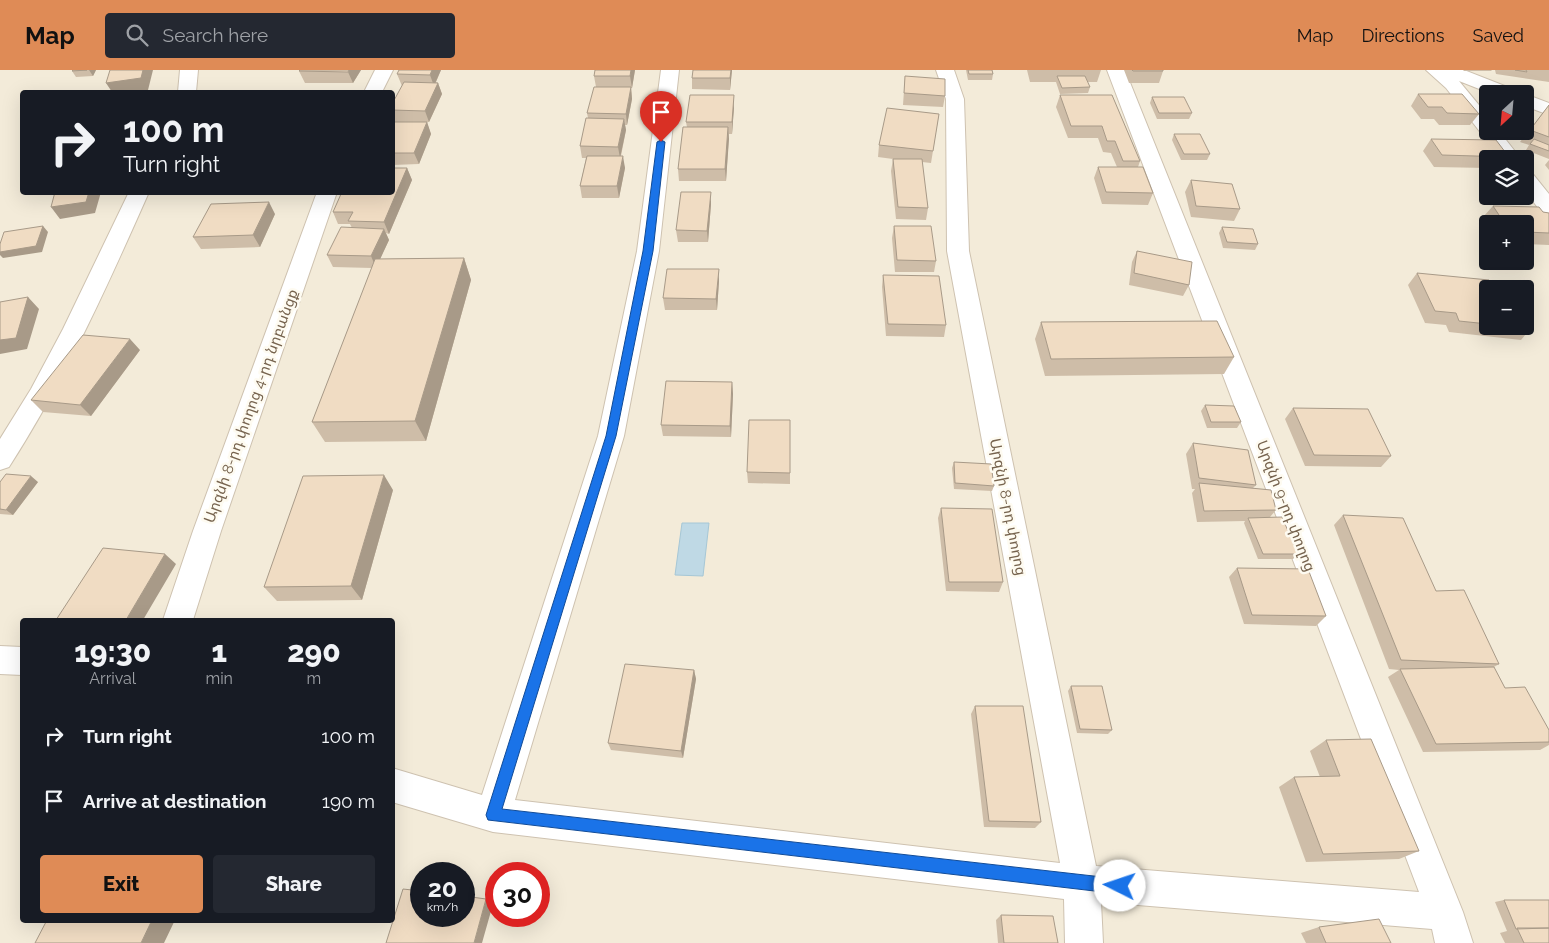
<!DOCTYPE html>
<html lang="en">
<head>
<meta charset="utf-8">
<style>
	:root { --surface:#171b24; --page:#242831; --text:#f1f3f6; --muted:#9ea1a6; --accent:#df8b56 }
	body { margin:0; font-family:Raleway,"Noto Sans Armenian",sans-serif; background:var(--page); color:var(--text); height:100vh; display:flex; flex-direction:column; font-size:19px; white-space:nowrap }
	* { box-sizing:border-box; margin:0 }
	p { font-size:16px; color:var(--muted) }
	.icon { flex:none; width:28px; height:28px; fill:none; stroke:currentColor; stroke-width:2; stroke-linecap:round; stroke-linejoin:round }
	.map { position:relative; flex:1; overflow:hidden }
	.details { position:absolute; left:20px; top:548px; width:375px; height:305px; display:flex; flex-direction:column; background:var(--surface); border-radius:5px; box-shadow:0 5px 20px #0002 }
	.details>* { flex:none }
	.hud { position:absolute; left:20px; top:20px; width:375px; height:105px; border-radius:5px; box-shadow:0 5px 20px #0002; background:#171b24; color:var(--text); overflow:hidden }
	.needle { width:32px; rotate:206deg }
	.buttons { position:absolute; left:1479px; top:15px; display:grid; gap:10px }
	.buttons a { display:grid; place-items:center; width:55px; height:55px; border-radius:5px; background:var(--surface); box-shadow:0 5px 20px #0002; font-size:25px }
	.speed { position:absolute; left:410px; top:792px; display:flex; gap:10px; font-size:25px; font-weight:700; text-align:center }
	.speed>* { display:grid; place-content:center; width:65px; height:65px; border-radius:50%; background:var(--surface); box-shadow:0 5px 20px #0002; line-height:1 }
	.speed small { font-size:12px; font-weight:400 }
	.speed .limit { border:8px solid #d22; background:#fff; color:#111 }
	.pin { position:absolute; display:grid; place-items:center; width:42px; height:42px; color:#fff; margin:-51px -21px; border-radius:50% 50% 50% 0; rotate:-45deg; box-shadow:0 0 5px #0007 }
	.pin .icon { rotate:45deg }
	.me { position:absolute; width:55px; margin:-28px; rotate:274deg; stroke-linejoin:round; filter:drop-shadow(0 0 4px #0008) }
	.turn { display:flex; align-items:center; gap:18px; height:105px; padding:0 20px; font-size:22px }
	.turn .icon { width:65px; height:65px; stroke-width:2.5 }
	.turn b { display:block; font-size:35px; line-height:42px }
	.eta { display:flex; justify-content:space-evenly; align-items:center; height:85px; text-align:center }
	.eta b { font-size:30px; font-weight:800; line-height:35px }
	.button { display:flex; gap:10px; margin-top:auto; padding:10px 20px }
	.button a { flex:1; height:58px; border-radius:5px; background:var(--accent); color:#111; font-size:20px; font-weight:800; line-height:58px; text-align:center }
	.button a+a { background:var(--page); color:var(--text) }
	ul { padding:0; list-style:none }
	li { display:flex; align-items:center; gap:15px; height:65px; padding:0 20px }
	li div { flex:1 }
	li b { display:block; font-size:19px }
	li em { font-style:normal }
	header { display:flex; align-items:center; gap:30px; box-sizing:border-box; height:70px; padding:0 25px; background:var(--accent); color:#111 }
	header strong { font-size:24px }
	nav { display:flex; gap:28px; margin-inline-start:auto; font-size:18px }
	.search { width:350px; height:45px; background:var(--page); display:flex; align-items:center; gap:12px; box-sizing:border-box; padding:0 18px; border-radius:5px; color:var(--muted); font-size:19px }
	.map>svg:first-child { display:block }
	.residential { fill:#f3ebd9; fill-rule:evenodd }
	.water { fill:#bfd9e5; stroke:#a6c7d6 }
	.lines { fill:none; stroke-linecap:round; stroke-linejoin:round }
	.minor-casing { stroke:#cec2b0; stroke-width:2 }
	.minor { fill:#fff; fill-rule:evenodd }
	.wall { fill:#cebda8 }
	.shaded-wall { fill:#a89a88 }
	.building { fill:#f0dcc3; stroke:#a89a88 }
	.route { fill:#1a73e8; stroke:#114b97 }
	.labels { text-anchor:middle; dominant-baseline:central; stroke-width:5; stroke-linejoin:round; paint-order:stroke }
	.street-label { font-size:15px; fill:#76634e; stroke:#fefbf1 }
</style>
</head>
<body>
<header>
<strong>Map</strong>
<div class="search"><svg class="icon" aria-label="search" viewBox="0 0 24 24"><circle cx="10" cy="10" r="6"/><path d="M15 15l6 6"/></svg>Search here</div>
<nav><a>Map</a><a>Directions</a><a>Saved</a></nav>
</header>
<div class="map">
<svg width="1549" height="873" viewBox="0 0 1549 873">
	<rect width="100%" height="100%" fill="#fcf8ea"/>
	<path class="residential" d="M0,0H1549V873H0ZM22,22H392V122H22ZM1488,24H1525V61H1488ZM1488,89H1525V126H1488ZM1488,154H1525V191H1488ZM1488,219H1525V256H1488ZM22,550H392V850H22ZM421,804H464V846H421ZM496,804H539V846H496Z"/>
	<path class="water" d="M682,453H709L703,506L675,505Z"/>
	<g class="lines">
		<defs>
			<path id="minor" d="M180,0H198L196,22H178Z
				M375,0H393L382,22H364Z
				M661,0H679L659,181L624,366L515,730L1060,793L947,181L946,29L936,0H954L964,29L969,181L1096,796L1419,822L1107,0H1125L1463,842L1473,873H1435L1432,859L1101,832L1103,873H1065L1064,829L493,762L392,732V698L482,725L598,366L637,181Z
				M1426,0H1464L1515,20L1518,24H1492L1459,11L1488,46V61H1499L1521,89H1501L1446,18Z
				M1525,24L1549,33V45L1525,36Z
				M1525,101L1532,103L1549,124V144L1542,143L1525,121Z
				M129,122H149C107,217 65,310 9,397L0,400V369L31,319L63,259Z
				M317,122H337L221,461L193,550H163L193,461Z
				M0,576L22,577V605L0,604Z"/>
		</defs>
		<use href="#minor" class="minor-casing"/>
		<use href="#minor" class="minor"/>
	</g>
	<path class="wall" d="M73,0H96L93,6L76,7L72,1Z
		M300,0H361L353,13H305L299,1Z
		M441,0L436,12L438,13L442,24L429,52H427L431,64L419,94L392,95V52H424H394L392,49V34L402,16L397,4Z
		M635,0L632,18H631L632,29L627,55H625L626,60L621,86L625,98L619,128H582L580,116L586,88H582L580,76L588,48L587,43L596,17L594,6Z
		M732,0L730,20L692,19V8Z
		M966,0H992L993,4L992,10H968Z
		M1027,0H1101L1097,12H1087L1090,17L1088,23L1060,24L1056,12H1030Z
		M1124,0H1163V1L1159,13H1129Z
		M1463,0H1492L1491,1H1464Z
		M1495,0H1549V12L1496,4Z
		M905,6L945,26L943,37L903,35Z
		M1418,24L1479,44L1470,55H1439L1434,49H1421L1411,36Z
		M1060,25H1112L1140,91L1138,97L1153,123L1148,135L1102,134L1094,108L1098,97H1117L1111,83L1103,82L1098,68H1068L1056,37Z
		M1152,27L1192,43L1189,49H1157L1150,33Z
		M1549,35V89L1526,80L1529,75L1520,72Z
		M734,37L732,64H729L726,111H679L678,99L687,57L686,52Z
		M939,44L931,93L922,92L928,138L926,150L896,149L891,101L893,89L878,87L879,75Z
		M1525,44L1532,53L1527,59H1525Z
		M1174,64L1210,84L1207,90H1181L1172,70Z
		M1431,69L1509,87L1507,89H1488V98L1434,97L1423,81Z
		M1549,90V100L1545,95Z
		M407,98L412,110L389,164L386,163L389,170L380,189L464,188L471,210L426,371L325,372L312,352L372,198L333,197L327,185L352,158L350,154H338L333,142L361,124Z
		M1191,110L1240,139L1234,151L1191,147L1185,122Z
		M711,134L708,172H678L676,160Z
		M1493,136L1549,143V175L1525,174V154H1488L1483,147Z
		M275,144L260,177L201,179L193,167Z
		M894,156L936,191L934,202H895L892,168Z
		M1222,157L1258,174L1255,180L1223,178L1219,163Z
		M1137,181L1189,215L1183,226L1129,215L1132,192Z
		M1417,203L1488,219V256H1523L1526,264L1521,270L1449,262L1446,255L1425,253L1408,215Z
		M883,205L946,255L944,267L886,266L882,217Z
		M719,211L717,240H665L663,228Z
		M1041,252L1234,287L1224,304L1045,306L1035,269Z
		M140,280L91,346L43,342L31,330Z
		M732,312L733,324L731,367L663,366L661,355Z
		M1205,335L1241,352L1237,358H1207L1201,341Z
		M1293,338L1391,386L1381,397L1305,396L1285,349Z
		M790,350V414L748,413L747,402Z
		M1193,373L1256,415L1253,418L1276,440L1270,447L1298,484L1293,489H1258L1244,453L1245,451L1197,452L1192,423L1195,419H1192L1186,384Z
		M954,392L994,416L992,421L954,419L952,398Z
		M0,412H38L13,445L0,444Z
		M393,420L362,530L277,531L264,517Z
		M941,438L1003,512L999,522L946,521L938,448Z
		M1343,445L1436,521L1499,594L1494,597L1505,618L1549,660V675L1540,680L1423,682L1388,607L1399,600L1389,599L1334,455Z
		M1237,498L1326,546L1316,556L1244,554L1229,507Z
		M694,600L696,609L683,688L611,680L608,673Z
		M1071,616L1112,660L1108,664L1077,663L1068,621Z
		M975,636L1041,752L1035,758L984,757L971,644Z
		M1326,670L1419,781L1399,789L1306,792L1279,717L1294,707H1320L1310,681Z
		M1504,830L1549,873H1505L1500,863L1507,861L1495,832Z
		M1001,845L1058,873H998L996,850Z
		M1319,857L1391,873H1306L1301,863Z"/>
	<path class="shaded-wall" d="M89,0H96L93,6Z
		M143,0H153L148,20L130,22H112L106,13Z
		M349,0H361L353,13L348,2Z
		M432,0H441L434,16L430,5Z
		M631,0H635L632,18L630,6Z
		M731,0H732L730,20V8Z
		M438,13L442,24L429,52L425,41Z
		M631,17L632,29L627,55L626,44Z
		M734,25V37L732,64V52Z
		M624,49L626,60L620,88L618,77Z
		M427,52L431,64L419,94L414,83Z
		M728,57L729,69L726,111L725,99Z
		M623,86L625,98L619,128L617,116Z
		M407,98L412,110L389,164L384,152Z
		M89,122H101L95,143L60,149L51,137Z
		M711,122V134L708,172L707,161Z
		M269,132L275,144L260,177L253,165Z
		M43,156L48,162L42,182L3,188L0,185V182Z
		M384,159L389,170L376,198L371,186Z
		M464,188L471,210L426,371L415,351Z
		M719,199V211L717,240L716,229Z
		M28,227L39,239L27,279L0,284V270Z
		M130,269L140,280L91,346L80,335Z
		M732,312L733,324L731,367L730,356Z
		M384,405L393,420L362,530L351,516Z
		M31,406L38,412L13,445L6,440Z
		M165,484L176,494L143,550H126Z
		M694,600L696,609L683,688L681,681Z
		M486,829L493,834L482,873H474Z
		M152,850H175L164,873H141Z"/>
	<path class="building" d="M73,0H87L72,1Z
		M110,0H143L141,8L106,13Z
		M300,0H349L348,2L299,1Z
		M399,0H432L430,5L397,4Z
		M595,0H631L630,6H594Z
		M693,0H731L730,8H692Z
		M968,0H992L993,4H969Z
		M1132,0H1163V1H1133Z
		M1515,0H1526L1527,2Z
		M905,6L945,9V26L904,23Z
		M1057,6H1085L1090,17L1062,18Z
		M404,12L438,13L425,41L392,40V34Z
		M594,17H631L626,44L587,43Z
		M1418,24H1462L1479,44L1447,43L1442,37H1428Z
		M690,25H734L732,52H686Z
		M1060,25H1112L1140,91H1123L1115,71H1107L1102,56H1071Z
		M1152,27H1184L1192,43H1159Z
		M1549,35V67L1530,60Z
		M887,38L939,44L933,81L879,75Z
		M1525,44L1532,53L1525,52Z
		M586,48L624,49L618,77L580,76Z
		M392,52H427L414,83H392Z
		M683,57H728L725,99H678Z
		M1174,64H1200L1210,84H1184Z
		M1431,69L1496,70L1509,87L1442,85Z
		M1534,69L1549,75V81L1530,74Z
		M587,86H623L617,116H580Z
		M893,89H922L928,138L898,137Z
		M1098,97H1143L1153,123L1106,122Z
		M392,98H407L384,152L348,151L353,142H333L341,124H361L362,122H392Z
		M1191,110L1232,114L1240,139L1196,136Z
		M55,122H89L86,132L51,137Z
		M681,122H711L707,161L676,160Z
		M269,132L253,165L193,167L211,134Z
		M1493,136L1539,137L1543,142L1549,143V163L1525,162V154H1505Z
		M43,156L36,176L0,182V174L4,162Z
		M894,156H931L936,191L897,190Z
		M341,157L384,159L371,186L327,185Z
		M1222,157L1253,159L1258,174L1227,172Z
		M1137,181L1192,192L1189,215L1134,203Z
		M464,188L415,351L312,352L375,189Z
		M667,199H719L716,229L663,228Z
		M1417,203L1489,210L1493,219H1488V254L1459,251L1456,243L1435,241Z
		M883,205L939,206L946,255L888,254Z
		M28,227L16,268L0,270V232Z
		M1217,251L1234,287L1051,289L1041,252Z
		M1508,256H1523L1526,264L1503,261Z
		M83,265L130,269L80,335L31,330Z
		M666,311L732,312L730,356L661,355Z
		M1205,335L1234,336L1241,352H1211Z
		M1293,338L1368,339L1391,386L1314,385Z
		M749,350H790V403L747,402Z
		M1193,373L1248,380L1256,415L1199,408Z
		M954,392L991,394L994,416L955,413Z
		M6,404L31,406L6,440L0,439V412Z
		M384,405L351,516L264,517L303,406Z
		M1199,413L1271,420L1276,440L1204,441Z
		M941,438L992,439L1003,512H949Z
		M1343,445L1403,448L1436,521L1464,520L1499,594L1401,590Z
		M1282,447L1298,484H1263L1248,448Z
		M103,478L165,484L126,550H56Z
		M1237,498L1308,499L1326,546L1252,545Z
		M625,594L694,600L681,681L608,673Z
		M1494,597L1505,618L1525,617L1549,660V672L1436,674L1400,599Z
		M1071,616H1102L1112,660L1080,659Z
		M975,636H1023L1041,752L989,751Z
		M1371,669L1419,781L1323,784L1294,707L1340,706L1326,670Z
		M403,819L421,821V846H464V826L486,829L474,873H386Z
		M1504,830H1549V858L1516,859Z
		M1001,845L1053,846L1058,873H1004Z
		M1379,849L1391,873H1326L1319,857Z
		M47,850H152L141,873H35Z
		M1517,858H1549V873H1524Z"/>
	<path class="route" d="M661,70L665,72L653,181L616,366L502,739L1120,809L1125,811L1127,816L1125,822L1120,824L488,750L486,745L606,366L643,181L657,72Z"/>
	<g class="labels">
		<g class="street-label">
			<text transform="translate(251 336) rotate(-70)">Արզնի 8-րդ փողոց 4-րդ նրբանցք</text>
			<text transform="translate(1286 436) rotate(69)">Արզնի 9-րդ փողոց</text>
			<text transform="translate(1008 437) rotate(79)">Արզնի 8-րդ փողոց</text>
		</g>
	</g>
</svg>
<div class="buttons">
<a><svg class="needle" viewBox="-14 -14 28 28"><path d="M0-13l5 13h-10z" fill="#e53935"/><path d="M0 13l5-13h-10z" fill="#9ea1a6"/></svg></a>
<a><svg class="icon" aria-label="layers" viewBox="0 0 24 24"><path d="M12 4l9 5-9 5-9-5zM3 14l9 5 9-5"/></svg></a>
<a>+</a>
<a>−</a>
</div>
<div class="speed"><div>20<small>km/h</small></div><div class="limit">30</div></div>
<div class="pin" style="left:661px;top:72px;background:#d93025"><svg class="icon" aria-label="arrive" viewBox="0 0 24 24"><path d="M6 21V4h12l-3 4 3 4H6"/></svg></div>
<svg class="me" style="left:1120px;top:816px" viewBox="-20 -20 40 40"><circle r="19" fill="#fff"/><path d="M0-13L10 11 0 6-10 11z" fill="#1a73e8"/></svg>
<div class="hud">
<div class="turn"><svg class="icon" aria-label="right" viewBox="0 0 24 24"><path d="M7 20v-9h11M14 6l5 5-5 5"/></svg><div><b>100 m</b>Turn right</div></div>
</div>
<section class="details">
<div class="eta">
<div><b>19:30</b><p>Arrival</p></div>
<div><b>1</b><p>min</p></div>
<div><b>290</b><p>m</p></div>
</div>
<ul>
<li><svg class="icon" aria-label="right" viewBox="0 0 24 24"><path d="M7 20v-9h11M14 6l5 5-5 5"/></svg><div><b>Turn right</b></div><em>100 m</em></li>
<li><svg class="icon" aria-label="arrive" viewBox="0 0 24 24"><path d="M6 21V4h12l-3 4 3 4H6"/></svg><div><b>Arrive at destination</b></div><em>190 m</em></li>
</ul>
<div class="button"><a>Exit</a><a>Share</a></div>
</section>
</div>
</body>
</html>
